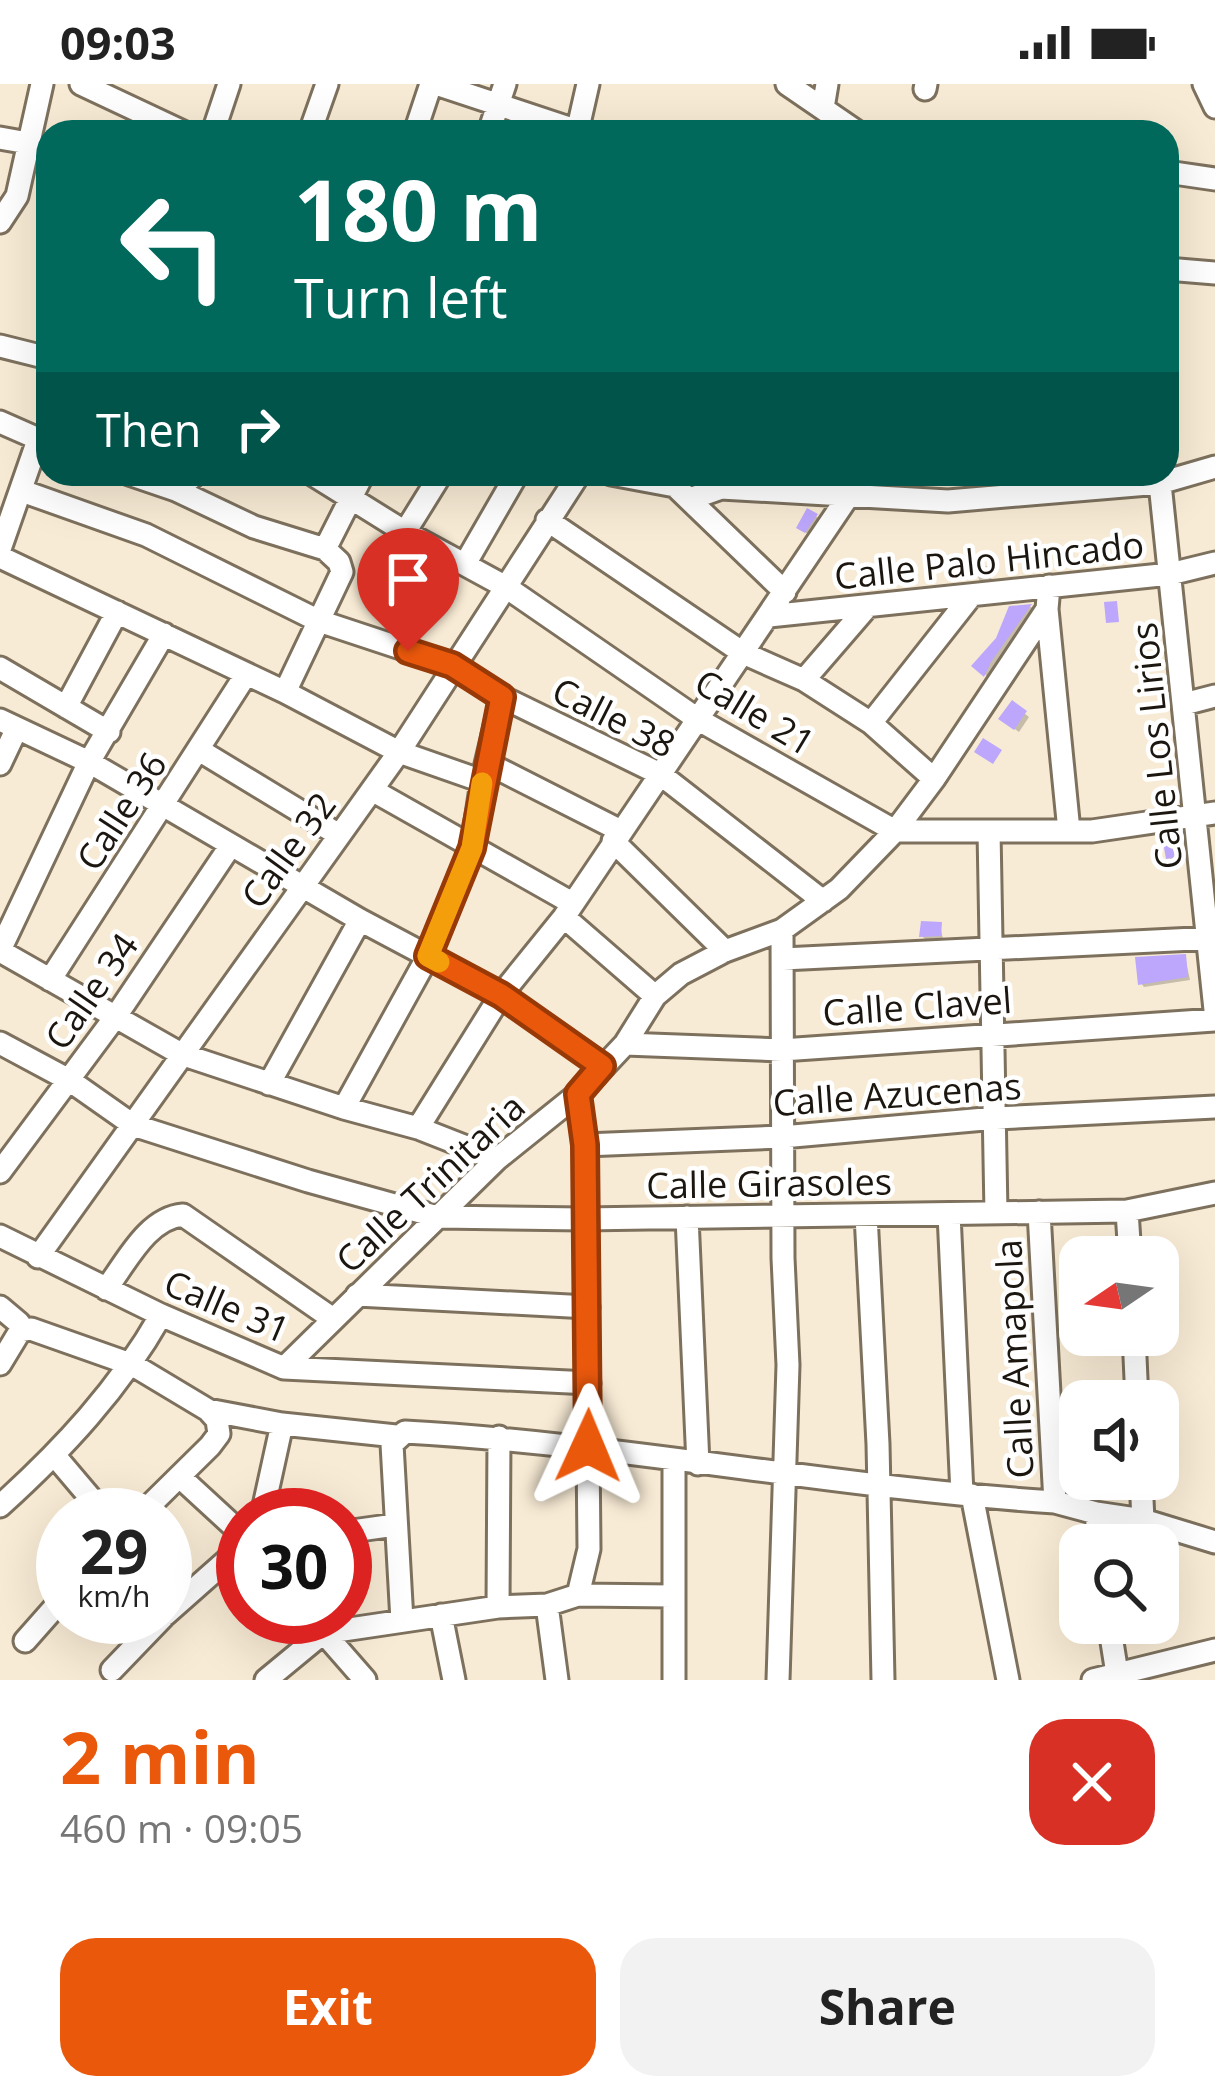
<!DOCTYPE html>
<html lang="en">
<head>
<meta charset="utf-8">
<style>
	:root { --surface:#fff; --page:#f2f2f2; --text:#222; --muted:#767676; --accent:#ea580c }
	body { margin:0; font-family:"Open Sans",sans-serif; background:var(--page); color:var(--text); height:100vh; display:flex; flex-direction:column; font-size:45px; white-space:nowrap }
	* { box-sizing:border-box; margin:0 }
	p { font-size:39px; color:var(--muted) }
	.icon { flex:none; width:66px; height:66px; fill:none; stroke:currentColor; stroke-width:2; stroke-linecap:round; stroke-linejoin:round }
	.map { position:relative; height:1596px; overflow:hidden }
	.sheet { display:flex; flex-direction:column; background:var(--surface); flex:1 }
	.sheet>* { flex:none }
	.banner { position:absolute; left:36px; top:36px; width:1143px; height:366px; border-radius:36px; box-shadow:0 12px 48px #0002; background:#00695c; color:#fff; overflow:hidden }
	.needle { width:78px; rotate:257deg }
	.tools { position:absolute; left:1059px; top:1152px; display:grid; gap:24px }
	.tools a { display:grid; place-items:center; width:120px; height:120px; border-radius:24px; background:var(--surface); box-shadow:0 12px 48px #0002; font-size:60px }
	.speed { position:absolute; left:36px; top:1404px; display:flex; gap:24px; font-size:60px; font-weight:700; text-align:center }
	.speed>* { display:grid; place-content:center; width:156px; height:156px; border-radius:50%; background:var(--surface); box-shadow:0 12px 48px #0002; line-height:1 }
	.speed small { font-size:30px; font-weight:400 }
	.speed .limit { border:18px solid #d22; background:#fff; color:#111 }
	.pin { position:absolute; display:grid; place-items:center; width:102px; height:102px; color:#fff; margin:-123px -51px; border-radius:50% 50% 50% 0; rotate:-45deg; box-shadow:0 0 12px #0007 }
	.pin .icon { rotate:45deg }
	.me { position:absolute; width:132px; margin:-66px; rotate:1deg; stroke-linejoin:round; filter:drop-shadow(0 0 9px #0008) }
	.turn { display:flex; align-items:center; gap:42px; height:252px; padding:0 60px; font-size:54px }
	.turn .icon { width:156px; height:156px; stroke-width:2.5 }
	.turn b { display:block; font-size:84px; line-height:102px }
	.then { display:flex; align-items:center; height:114px; padding:0 60px; background:#0003; gap:24px; font-size:45px }
	.round { display:grid; place-items:center; flex:none; width:126px; height:126px; border-radius:36px; background:var(--page) }
	.overview { display:flex; align-items:center; justify-content:space-between; height:204px; padding:0 60px }
	h1 { font-size:72px; font-weight:700; line-height:90px; color:var(--accent) }
	.action { display:flex; gap:24px; margin-top:auto; padding:24px 60px }
	.action a { flex:1; height:138px; border-radius:36px; background:var(--accent); color:#fff; font-size:48px; font-weight:700; line-height:138px; text-align:center }
	.action a+a { background:var(--page); color:var(--text) }
	.status { display:flex; justify-content:space-between; align-items:center; height:84px; padding:0 60px; background:var(--surface); direction:ltr }
	.status svg { height:33px; fill:currentColor }
	.map>svg:first-child { display:block }
	.shadow { fill:#0003 }
	.building { fill:#bda7fc }
	.lines { fill:none; stroke-linecap:round; stroke-linejoin:round }
	.minor-casing { stroke:#7d715e; stroke-width:27 }
	.minor { stroke:#fff; stroke-width:21 }
	.route-casing { stroke:#983908; stroke-width:30 }
	.route { stroke:#ea580c; stroke-width:21 }
	.slow { stroke:#f59e0b; stroke-width:21 }
	.labels { text-anchor:middle; dominant-baseline:central; stroke-width:9; stroke-linejoin:round; paint-order:stroke }
	.street-label { font-size:36px; fill:#1b160f; stroke:#fff }
</style>
</head>
<body>
<div class="status"><b>09:03</b><svg viewBox="0 0 49 12"><path d="M0 12V9h3v3zM5 12V6h3v6zM10 12V3h3v9zM15 12V0h3v12zM26 1h20v11H26zM47 4h2v5h-2z"/></svg></div>
<div class="map">
<svg width="1215" height="1596" viewBox="0 0 1215 1596">
	<rect width="100%" height="100%" fill="#f8ebd5"/>
	<path class="shadow" d="M816,432L820,436L810,451L803,447Z
		M988,482L992,497L980,498L975,484Z
		M1031,523L1034,525L989,594L975,581L999,556L1011,525Z
		M1012,620L1029,633L1019,648L1005,638Z
		M1180,752L1186,775L1172,777L1169,773Z
		M940,841L943,855L926,856L922,852Z
		M1185,873L1190,896L1144,903L1141,899Z"/>
	<path class="building" d="M807,424L818,430L805,449L796,444Z
		M1117,517L1119,538L1106,539L1104,518Z
		M1032,520L991,578L984,593L971,582L996,554L1009,522Z
		M1012,616L1027,627L1014,646L998,635Z
		M983,654L1002,666L993,680L974,668Z
		M1181,749L1184,772L1166,775L1162,752Z
		M921,837L942,838L941,852L919,853Z
		M1186,870L1188,893L1138,901L1135,873Z"/>
	<g class="lines">
		<defs>
			<path id="minor" d="M81,0L183,48
				M436,0L581,48
				M787,0L857,48
				M1204,0L1215,23
				M925,5L926,0
				M823,24L827,0
				M578,44L588,0
				M213,48L229,0
				M310,48L327,0
				M415,48L431,0
				M489,48L505,0
				M0,54L28,59
				M1167,88L1215,95
				M0,138L17,112L42,0
				M1167,185L1215,189
				M0,262L48,274
				M0,338L34,353L37,359L0,465
				M129,390L176,406L254,443L325,465
				M312,390L405,448L506,503L699,636L895,747H1092L1215,729
				M611,390L675,402L688,390
				M1159,390L1215,926
				M675,402L785,508
				M176,406L196,390
				M22,407L146,451L319,537L452,581L502,613L660,690L823,817
				M690,415L721,404L948,417L1160,399L1215,383
				M547,436L743,569L804,596L871,639L934,695
				M405,448L441,390
				M0,473L285,608L399,668L482,697
				M465,480L517,390
				M1047,525L1069,747
				M769,532L1170,490L1215,479
				M0,584L109,648
				M804,596L867,523
				M285,608L342,488L339,478L325,465L363,390
				M1184,620L1215,612
				M66,623L117,528
				M0,636L89,678L360,836L501,911L602,982
				M871,639L971,512
				M199,666L339,751
				M487,679L619,746
				M0,680L17,644
				M372,706L572,819
				M989,747L996,1129
				M613,757L725,867
				M564,833L655,912
				M0,866L89,678L164,550
				M0,867L181,970L344,1024L418,1044L497,1075
				M783,875L1215,854
				M50,896L245,592
				M0,959L69,996L133,1041L308,1097L438,1133L583,1135L1127,1127L1215,1109
				M625,960L782,966L1215,936
				M269,1000L360,836
				M344,1024L428,872L472,764L482,697L502,613
				M418,1044L501,911L564,833L847,414
				M585,1061L782,1053L996,1034L1215,1023
				M0,1088L116,932L231,761
				M1127,1127L1130,1173
				M1039,1128L1055,1418
				M949,1130L962,1410
				M866,1131L878,1360L883,1596
				M687,1133L698,1380
				M0,1152L161,1231L284,1284L589,1299
				M38,1173L399,668L579,390
				M106,1205C126,1179 147,1134 183,1131L333,1235
				M357,1211L588,1223
				M0,1223L19,1239L20,1247L0,1280
				M20,1247L31,1245L133,1281L208,1326L217,1336L219,1350L210,1362L140,1431
				M1134,1251L1137,1317
				M284,1284L497,1075L578,1010L625,960L655,912L681,890L725,867L782,846L839,805L895,747L934,695L1047,525L1049,502
				M208,1326L282,1340L396,1352
				M55,1372L105,1431
				M180,1393L243,1451
				M1141,1395L1143,1436
				M972,1411L1008,1596
				M0,1422C63,1365 119,1305 161,1231
				M1096,1429L1099,1461
				M262,1431L282,1340
				M345,1448L395,1441
				M165,1492L184,1510
				M578,1511L673,1512
				M547,1521L578,1511L589,1465L585,1061L578,1010
				M498,1523L499,1353
				M165,1531L243,1462
				M441,1531L454,1596
				M310,1533L365,1596
				M402,1537L392,1360L405,1348C623,1360 837,1404 1055,1418L1096,1429L1143,1436L1215,1458
				M1109,1539L1118,1596
				M25,1557L63,1514
				M112,1586L163,1533
				M266,1596L323,1549L498,1523L547,1521L557,1596
				M674,1596V1377
				M778,1596L788,1281L783,1174L782,846
				M1093,1596L1215,1566"/>
		</defs>
		<use href="#minor" class="minor-casing"/>
		<use href="#minor" class="minor"/>
	</g>
	<g class="lines">
		<defs>
			<path id="route" d="M408,567L452,581L502,613L472,764L428,872L501,911L602,982L578,1010L585,1061L588,1362"/>
		</defs>
		<use href="#route" class="route-casing"/>
		<use href="#route" class="route"/>
		<path class="slow" d="M439,878L428,872L472,764L482,699"/>
	</g>
	<g class="labels">
		<g class="street-label">
			<text transform="translate(989 476) rotate(-6)">Calle Palo Hincado</text>
			<text transform="translate(755 628) rotate(31)">Calle 21</text>
			<text transform="translate(614 633) rotate(27)">Calle 38</text>
			<text transform="translate(1156 662) rotate(-96)">Calle Los Lirios</text>
			<text transform="translate(121 727) rotate(-57)">Calle 36</text>
			<text transform="translate(288 766) rotate(-54)">Calle 32</text>
			<text transform="translate(91 907) rotate(-55)">Calle 34</text>
			<text transform="translate(917 922) rotate(-4)">Calle Clavel</text>
			<text transform="translate(897 1010) rotate(-4)">Calle Azucenas</text>
			<text transform="translate(430 1099) rotate(-43)">Calle Trinitaria</text>
			<text transform="translate(769 1099) rotate(-1)">Calle Girasoles</text>
			<text transform="translate(227 1222) rotate(23)">Calle 31</text>
			<text transform="translate(1014 1275) rotate(-93)">Calle Amapola</text>
		</g>
	</g>
</svg>
<div class="tools">
<a><svg class="needle" viewBox="-14 -14 28 28"><path d="M0-13l5 13h-10z" fill="#e53935"/><path d="M0 13l5-13h-10z" fill="#767676"/></svg></a>
<a><svg class="icon" aria-label="sound" viewBox="0 0 24 24"><path d="M4 9h4l5-4v14l-5-4H4zM17 9q2 3 0 6"/></svg></a>
<a><svg class="icon" aria-label="search" viewBox="0 0 24 24"><circle cx="10" cy="10" r="6"/><path d="M15 15l6 6"/></svg></a>
</div>
<div class="speed"><div>29<small>km/h</small></div><div class="limit">30</div></div>
<div class="pin" style="left:408px;top:567px;background:#d93025"><svg class="icon" aria-label="arrive" viewBox="0 0 24 24"><path d="M6 21V4h12l-3 4 3 4H6"/></svg></div>
<svg class="me" style="left:588px;top:1362px" viewBox="-20 -20 40 40"><path d="M0-17L14 15 0 8-14 15z" fill="#ea580c" stroke="#fff" stroke-width="4"/></svg>
<div class="banner">
<div class="turn"><svg class="icon" aria-label="left" viewBox="0 0 24 24"><path d="M17 20v-9H6M10 6l-5 5 5 5"/></svg><div><b>180 m</b>Turn left</div></div>
<div class="then">Then<svg class="icon" aria-label="right" viewBox="0 0 24 24"><path d="M7 20v-9h11M14 6l5 5-5 5"/></svg></div>
</div>
</div>
<section class="sheet">
<div class="overview"><div><h1>2 min</h1><p>460 m · 09:05</p></div><a class="round" style="background:#d93025;color:#fff"><svg class="icon" aria-label="close" viewBox="0 0 24 24"><path d="M6 6l12 12M18 6L6 18"/></svg></a></div>
<div class="action"><a>Exit</a><a>Share</a></div>
</section>
</body>
</html>
